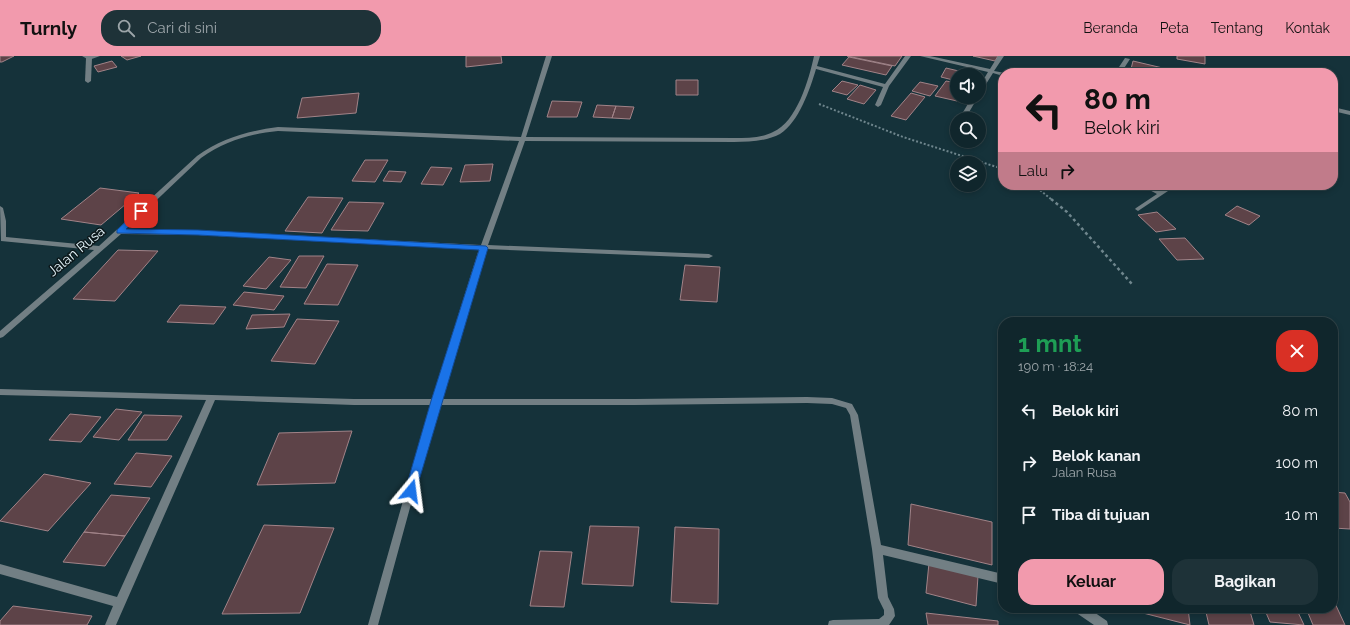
<!DOCTYPE html>
<html lang="id">
<head>
<meta charset="utf-8">
<style>
	:root { --surface:#10262c; --page:#1e3238; --text:#f1f3f6; --muted:#9ca5a9; --line:#304348; --accent:#f29aad }
	body { margin:0; font-family:Raleway,sans-serif; background:var(--page); color:var(--text); height:100vh; display:flex; flex-direction:column; font-size:15px; white-space:nowrap }
	* { box-sizing:border-box; margin:0 }
	p { font-size:13px; color:var(--muted) }
	.icon { flex:none; width:22px; height:22px; fill:none; stroke:currentColor; stroke-width:2; stroke-linecap:round; stroke-linejoin:round }
	.map { position:relative; flex:1; overflow:hidden }
	.details { position:absolute; left:998px; top:261px; width:340px; height:296px; display:flex; flex-direction:column; background:var(--surface); border-radius:16px; box-shadow:0 2px 6px #0003,0 0 0 1px var(--line) }
	.details>* { flex:none }
	.hud { position:absolute; left:998px; top:12px; width:340px; height:122px; border-radius:16px; box-shadow:0 2px 6px #0003,0 0 0 1px var(--line); background:#f29aad; color:#111; overflow:hidden }
	.controls { position:absolute; left:950px; top:12px; display:grid; gap:8px }
	.controls a { display:grid; place-items:center; width:36px; height:36px; border-radius:50%; background:var(--surface); box-shadow:0 2px 6px #0003,0 0 0 1px var(--line); font-size:20px }
	.pin { position:absolute; display:grid; place-items:center; width:34px; height:34px; color:#fff; margin:-17px; border-radius:8px; box-shadow:0 2px 6px #0006 }
	.me { position:absolute; width:44px; margin:-22px; rotate:16deg; stroke-linejoin:round; filter:drop-shadow(0 0 3px #0008) }
	.turn { display:flex; align-items:center; gap:14px; height:84px; padding:0 20px; font-size:18px }
	.turn .icon { width:52px; height:52px; stroke-width:2.5 }
	.turn b { display:block; font-size:28px; line-height:34px }
	.then { display:flex; align-items:center; height:38px; padding:0 20px; background:#0003; gap:8px; font-size:15px }
	.round { display:grid; place-items:center; flex:none; width:42px; height:42px; border-radius:16px; background:var(--page) }
	.headline { display:flex; align-items:center; justify-content:space-between; height:68px; padding:0 20px }
	h1 { font-size:24px; font-weight:700; line-height:30px; color:#1e9e55 }
	.action { display:flex; gap:8px; margin-top:auto; padding:8px 20px }
	.action a { flex:1; height:46px; border-radius:16px; background:var(--accent); color:#111; font-size:16px; font-weight:700; line-height:46px; text-align:center }
	.action a+a { background:var(--page); color:var(--text) }
	ul { padding:0; list-style:none }
	li { display:flex; align-items:center; gap:12px; height:52px; padding:0 20px }
	li div { flex:1 }
	li b { display:block; font-size:15px }
	li em { font-style:normal }
	header { display:flex; align-items:center; gap:24px; box-sizing:border-box; height:56px; padding:0 20px; background:var(--accent); color:#111 }
	header strong { font-size:19px }
	nav { display:flex; gap:22px; margin-inline-start:auto; font-size:14px }
	.search { width:280px; height:36px; background:var(--page); display:flex; align-items:center; gap:10px; box-sizing:border-box; padding:0 14px; border-radius:16px; color:var(--muted); font-size:15px }
	.map>svg:first-child { display:block }
	.building { fill:#5d4348; stroke:#a18388 }
	.lines { fill:none; stroke-linecap:round; stroke-linejoin:round }
	.path-far1 { stroke:#6f868d; stroke-width:2; stroke-dasharray:2 2; stroke-linecap:butt }
	.path { stroke:#6f868d; stroke-width:2.5; stroke-dasharray:3 3; stroke-linecap:butt }
	.service { fill:#727f84; fill-rule:evenodd }
	.minor { fill:#727f84; fill-rule:evenodd }
	.route { fill:#1a73e8; stroke:#114b97 }
	.labels { text-anchor:middle; dominant-baseline:central; stroke-width:3; stroke-linejoin:round; paint-order:stroke }
	.street-label { font-size:14px; fill:#e6f6fc; stroke:#0c181b }
</style>
</head>
<body>
<header>
<strong>Turnly</strong>
<div class="search"><svg class="icon" aria-label="search" viewBox="0 0 24 24"><circle cx="10" cy="10" r="6"/><path d="M15 15l6 6"/></svg>Cari di sini</div>
<nav><a>Beranda</a><a>Peta</a><a>Tentang</a><a>Kontak</a></nav>
</header>
<div class="map">
<svg width="1350" height="569" viewBox="0 0 1350 569">
	<rect width="100%" height="100%" fill="#15323a"/>
	<path class="building" d="M0,0H14L2,6H0Z
		M121,0H141L127,4Z
		M466,0H501L502,7L466,11Z
		M847,0H902L895,10Z
		M973,0H998L995,5Z
		M1177,0H1205V8L1177,3Z
		M849,1L892,10L886,19L842,9Z
		M112,5L117,11L98,16L94,10Z
		M1133,5L1167,13L1166,17H1149L1131,13Z
		M946,12L976,19H957V25L941,21Z
		M676,24H698V39H676Z
		M842,25L858,29L847,39L832,35Z
		M946,25L957,27V41H959L957,45L935,40Z
		M920,26L938,30L930,40L912,35Z
		M860,29L876,34L864,48L847,43Z
		M359,37L356,57L297,62L302,42Z
		M911,37L925,41L906,64L891,60Z
		M552,45L582,46L577,61H547Z
		M597,49L616,50L612,62L593,61Z
		M616,50L634,51L630,63L612,62Z
		M365,104H388L375,126L352,125Z
		M493,108L490,125L460,126L465,109Z
		M431,111L452,112L443,129L421,128Z
		M389,115L406,116L401,126L383,125Z
		M100,132L139,137L101,169L61,163Z
		M308,141L343,142L322,177L285,175Z
		M349,146L384,147L368,175L331,174Z
		M1237,150L1260,160L1249,169L1225,159Z
		M1157,156L1176,173L1156,176L1138,159Z
		M1185,182L1204,203L1177,204L1159,183Z
		M118,194L158,195L115,245L73,243Z
		M299,200H324L306,232L280,231Z
		M269,201L291,204L266,233L243,230Z
		M327,208L358,209L338,249L304,248Z
		M685,209L720,211L717,246L680,244Z
		M244,236L284,240L274,254L233,249Z
		M180,249L226,251L214,268L167,266Z
		M290,258L284,271L246,273L252,259Z
		M297,263L339,265L315,308L271,305Z
		M116,353L142,356L119,384L93,381Z
		M70,358L101,361L81,386L49,384Z
		M144,359L182,360L167,384H128Z
		M352,375L335,427L257,429L279,377Z
		M136,397L172,400L151,431L114,428Z
		M44,418L91,427L48,475L0,465Z
		M1333,436L1345,437L1350,446V473L1333,472Z
		M111,439L150,442L125,480L84,476Z
		M911,448L992,466V509L908,489Z
		M264,469L334,472L300,557L222,558Z
		M590,470L639,471L633,530L582,528Z
		M675,471L719,473L718,548L671,546Z
		M84,476L125,480L105,510L63,506Z
		M540,495L572,496L564,551L530,550Z
		M929,507L978,520L976,550L926,537Z
		M1333,543L1345,569H1313L1306,552H1333Z
		M13,550L92,560L87,569H0V565Z
		M1142,552H1188L1190,569L1143,557Z
		M1205,552H1249L1254,569H1209Z
		M1264,552H1296L1304,569L1270,566Z
		M926,557L998,565V569H928Z"/>
	<g class="lines">
		<path class="path-far1" d="M819,48L903,81L1003,113
			M1034,129L1052,144"/>
		<path class="path" d="M1051,143L1067,156L1132,228"/>
		<path class="service" d="M89,0L92,2L91,25L88,27L85,25L86,2Z"/>
		<path class="minor" d="M82,0H100L89,4Z
			M546,0H552L526,81L734,82C747,82 761,82 773,76C797,66 809,23 814,0H820L817,10L885,28L905,0H911L889,30L881,49L878,51L875,49L883,31L816,13C810,33 799,66 780,78C767,85 749,86 734,86L525,85L488,189L709,198L713,200L709,202L486,193L440,343H635L807,341L832,342L852,348L858,359L881,489L1003,518V528L883,499L888,541L894,553L895,560L889,569H828L829,565L833,564L879,563L884,559V554L878,542L872,493L850,359L846,352L832,348L807,347L635,349H438L378,569H368L430,349H354L215,344L116,569H105L113,550L0,518V508L117,541L206,344L0,339V333L354,343H432L479,193L198,179L121,178L3,281L0,282V275L94,194L1,185L0,150L3,152L6,165V181L99,190L197,100C222,82 248,75 278,71L521,81ZM278,75L519,85L481,189L198,175L125,174L201,102C225,85 249,78 278,75Z
			M920,0H930L990,13L998,0H1004L994,15L1005,17H1003V20L993,17L981,36L979,37V31L988,16Z
			M1125,2L1130,3L1121,17H1115Z
			M972,41H978L965,63H959Z
			M1333,51L1350,55V59L1333,55Z
			M1140,129H1148L1161,135L1170,129H1177L1138,155L1135,153L1136,152L1157,138Z
			M1074,552H1088L1107,565L1108,569H1094L1075,556Z"/>
	</g>
	<path class="route" d="M139,153H141L145,155L126,173L198,174L486,190L488,192L415,438L411,439L407,438L405,435L431,345L479,194L198,179L117,177V174Z"/>
	<g class="labels">
		<g class="street-label">
			<text transform="translate(76 195) rotate(-40)">Jalan Rusa</text>
		</g>
	</g>
</svg>
<div class="controls">
<a><svg class="icon" aria-label="sound" viewBox="0 0 24 24"><path d="M4 9h4l5-4v14l-5-4H4zM17 9q2 3 0 6"/></svg></a>
<a><svg class="icon" aria-label="search" viewBox="0 0 24 24"><circle cx="10" cy="10" r="6"/><path d="M15 15l6 6"/></svg></a>
<a><svg class="icon" aria-label="layers" viewBox="0 0 24 24"><path d="M12 4l9 5-9 5-9-5zM3 14l9 5 9-5"/></svg></a>
</div>
<div class="pin" style="left:141px;top:155px;background:#d93025"><svg class="icon" aria-label="arrive" viewBox="0 0 24 24"><path d="M6 21V4h12l-3 4 3 4H6"/></svg></div>
<svg class="me" style="left:411px;top:435px" viewBox="-20 -20 40 40"><path d="M0-17L14 15 0 8-14 15z" fill="#1a73e8" stroke="#fff" stroke-width="4"/></svg>
<div class="hud">
<div class="turn"><svg class="icon" aria-label="left" viewBox="0 0 24 24"><path d="M17 20v-9H6M10 6l-5 5 5 5"/></svg><div><b>80 m</b>Belok kiri</div></div>
<div class="then">Lalu<svg class="icon" aria-label="right" viewBox="0 0 24 24"><path d="M7 20v-9h11M14 6l5 5-5 5"/></svg></div>
</div>
<section class="details">
<div class="headline"><div><h1>1 mnt</h1><p>190 m · 18:24</p></div><a class="round" style="background:#d93025;color:#fff"><svg class="icon" aria-label="close" viewBox="0 0 24 24"><path d="M6 6l12 12M18 6L6 18"/></svg></a></div>
<ul>
<li><svg class="icon" aria-label="left" viewBox="0 0 24 24"><path d="M17 20v-9H6M10 6l-5 5 5 5"/></svg><div><b>Belok kiri</b></div><em>80 m</em></li>
<li><svg class="icon" aria-label="right" viewBox="0 0 24 24"><path d="M7 20v-9h11M14 6l5 5-5 5"/></svg><div><b>Belok kanan</b><p>Jalan Rusa</p></div><em>100 m</em></li>
<li><svg class="icon" aria-label="arrive" viewBox="0 0 24 24"><path d="M6 21V4h12l-3 4 3 4H6"/></svg><div><b>Tiba di tujuan</b></div><em>10 m</em></li>
</ul>
<div class="action"><a>Keluar</a><a>Bagikan</a></div>
</section>
</div>
</body>
</html>
